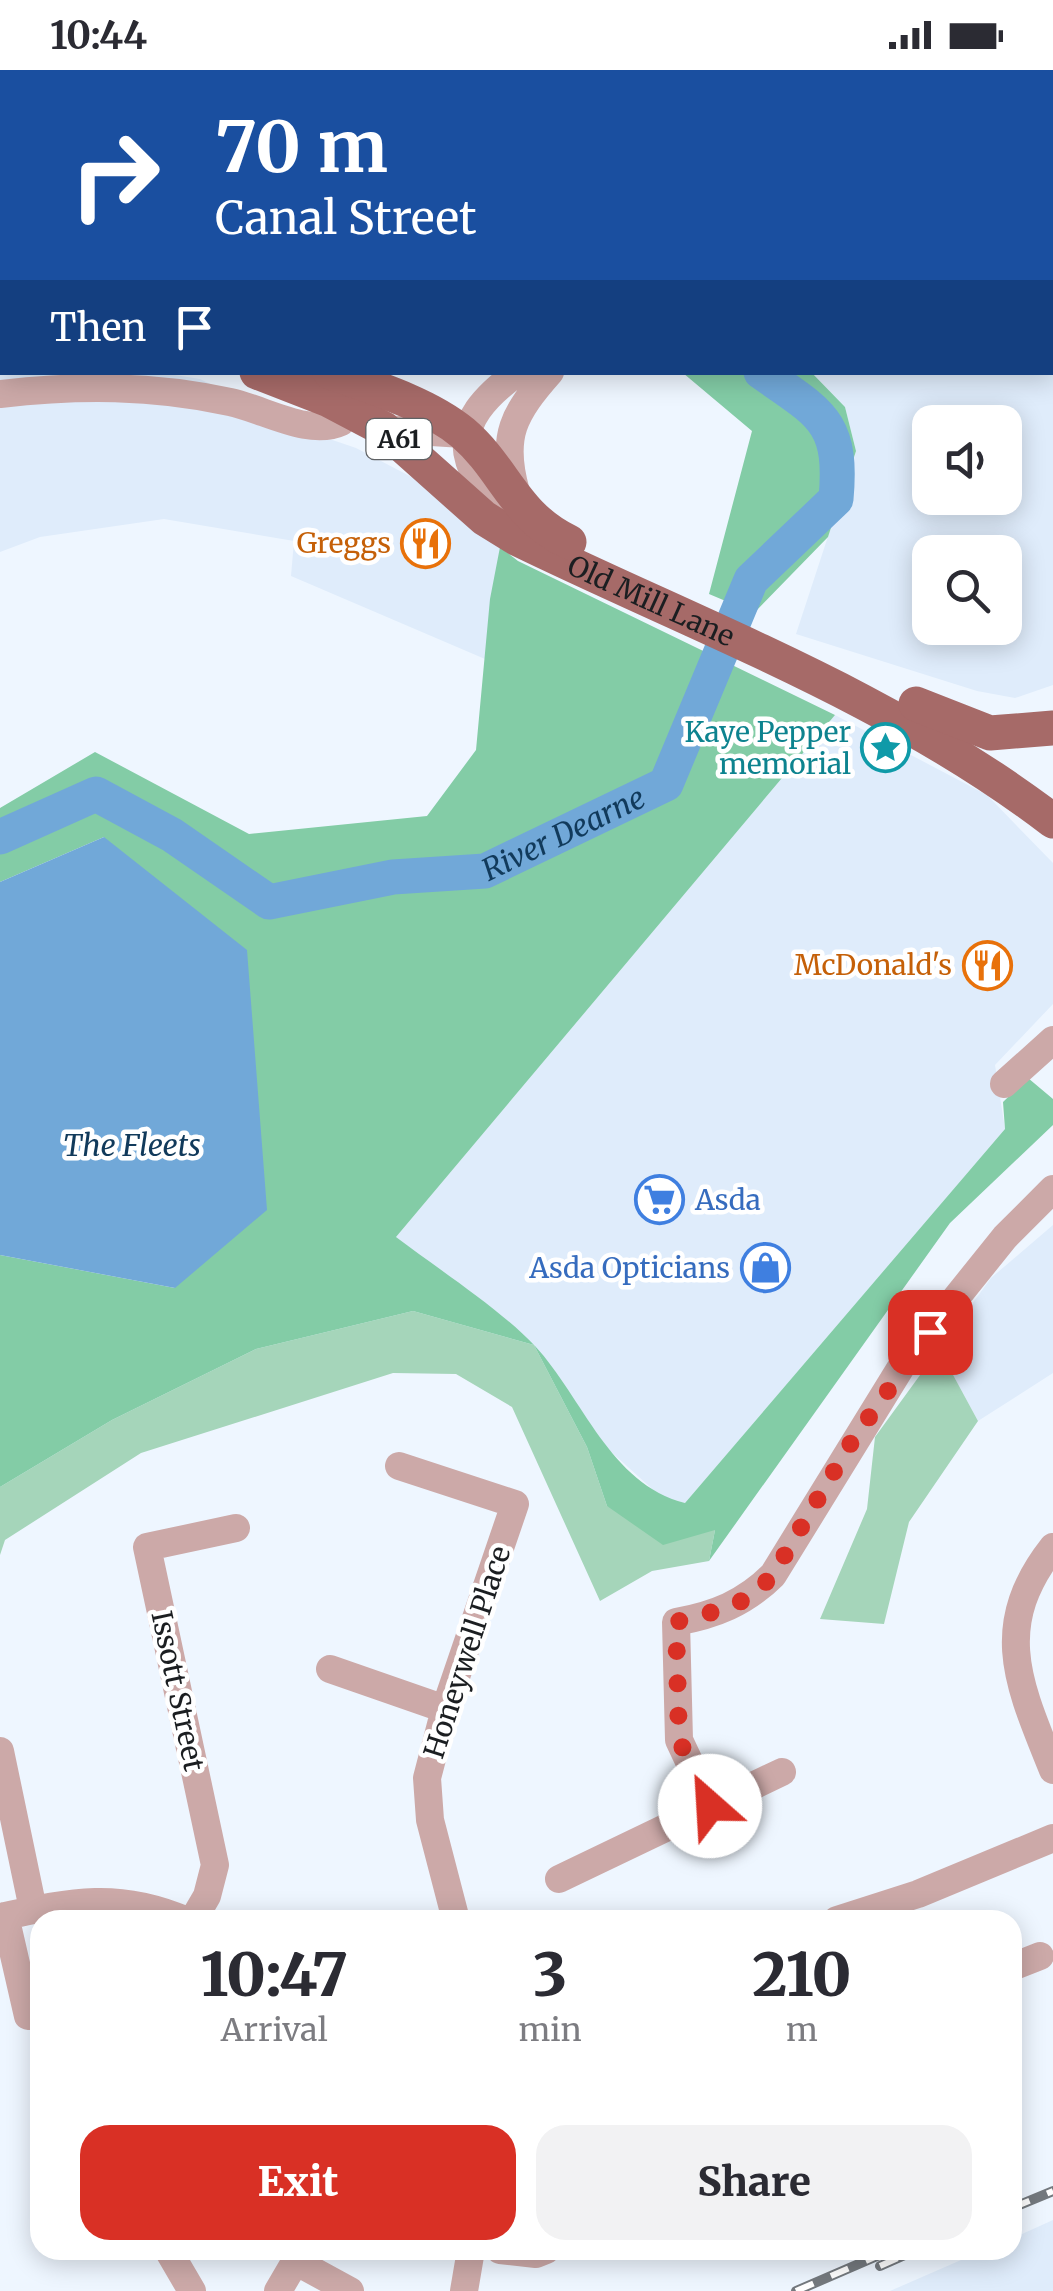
<!DOCTYPE html>
<html lang="en">
<head>
<meta charset="utf-8">
<style>
	:root { --surface:#fff; --page:#f2f2f3; --text:#2b2b33; --muted:#7c7c81; --accent:#d93025 }
	body { margin:0; font-family:Merriweather,serif; background:var(--page); color:var(--text); height:100vh; display:flex; flex-direction:column; font-size:38px; white-space:nowrap }
	* { box-sizing:border-box; margin:0 }
	p { font-size:32px; color:var(--muted) }
	.icon { flex:none; width:55px; height:55px; fill:none; stroke:currentColor; stroke-width:2; stroke-linecap:round; stroke-linejoin:round }
	.map { position:relative; flex:1; overflow:hidden }
	.sheet { position:absolute; left:30px; top:1840px; width:992px; height:350px; display:flex; flex-direction:column; background:var(--surface); border-radius:30px; box-shadow:0 5px 25px #0003 }
	.sheet>* { flex:none }
	.hud { position:absolute; left:0px; top:0px; width:1055px; height:305px; box-shadow:0 5px 25px #0003; background:#1a4fa0; color:#fff; overflow:hidden }
	.tools { position:absolute; left:912px; top:335px; display:grid; gap:20px }
	.tools a { display:grid; place-items:center; width:110px; height:110px; border-radius:20px; background:var(--surface); box-shadow:0 5px 25px #0003; font-size:50px }
	.pin { position:absolute; display:grid; place-items:center; width:85px; height:85px; color:#fff; margin:-42px; border-radius:20px; box-shadow:0 5px 15px #0006 }
	.me { position:absolute; width:110px; margin:-55px; rotate:334deg; stroke-linejoin:round; filter:drop-shadow(0 0 8px #0008) }
	.turn { display:flex; align-items:center; gap:35px; height:210px; padding:0 50px; font-size:45px }
	.turn .icon { width:130px; height:130px; stroke-width:2.5 }
	.turn b { display:block; font-size:70px; line-height:85px }
	.then { display:flex; align-items:center; height:95px; padding:0 50px; background:#0003; gap:20px; font-size:38px }
	.eta { display:flex; justify-content:space-evenly; align-items:center; height:170px; text-align:center }
	.eta b { font-size:60px; font-weight:800; line-height:70px }
	.action { display:flex; gap:20px; margin-top:auto; padding:20px 50px }
	.action a { flex:1; height:115px; border-radius:30px; background:var(--accent); color:#fff; font-size:40px; font-weight:800; line-height:115px; text-align:center }
	.action a+a { background:var(--page); color:var(--text) }
	.status { display:flex; justify-content:space-between; align-items:center; height:70px; padding:0 50px; background:var(--surface); direction:ltr }
	.status svg { height:28px; fill:currentColor }
	.map>svg:first-child { display:block }
	.built { fill:#dfecfb; fill-rule:evenodd }
	.green { fill:#a5d5ba }
	.forest { fill:#83cca6 }
	.water { fill:#71a8d8 }
	.lines { fill:none; stroke-linecap:round; stroke-linejoin:round }
	.river { stroke:#71a8d8; stroke-width:35 }
	.minor { stroke:#cca9a8; stroke-width:28 }
	.major { stroke:#a66a68; stroke-width:35 }
	.rail-casing { stroke:#74797e; stroke-width:10 }
	.rail { stroke:#fff; stroke-width:6; stroke-dasharray:19; stroke-linecap:butt }
	.route { stroke:#d93025; stroke-width:18; stroke-dasharray:0 32.4 }
	.labels { text-anchor:middle; dominant-baseline:central; stroke-width:9; stroke-linejoin:round; paint-order:stroke }
	.shield { fill:#fff; stroke:#5f6264; stroke-width:2.5 }
	.shield-label { font-size:25px; font-weight:bold; fill:#1b1e21 }
	.food-label { font-size:28px; fill:#c56008; stroke:#fff; text-anchor:end }
	.street-label { font-size:28px; fill:#1b1e21; stroke:#fff }
	.culture-label { font-size:28px; fill:#0d838f; stroke:#fff; text-anchor:end }
	.shop-label { font-size:28px; fill:#366cbe; stroke:#fff; text-anchor:start }
	.water-label { font-size:30px; font-style:italic; fill:#113a5b; stroke:#fff }
</style>
</head>
<body>
<div class="status"><b>10:44</b><svg viewBox="0 0 49 12"><path d="M0 12V9h3v3zM5 12V6h3v6zM10 12V3h3v9zM15 12V0h3v12zM26 1h20v11H26zM47 4h2v5h-2z"/></svg></div>
<div class="map">
<svg width="1053" height="2221" viewBox="0 0 1053 2221">
	<rect width="100%" height="100%" fill="#eef6ff"/>
	<path class="built" d="M221,0H672L219,2Z
		M964,0H1053V615L1015,628L977,621L796,564L856,381L845,337L812,303L1052,302V2ZM930,352H1005V428H930ZM930,482H1005V558H930Z
		M0,253L2,302H156L200,309L309,362L356,378L446,425L500,477L485,589L291,506L294,471L164,449L40,467L0,482Z
		M835,645L987,725L1053,793V934L995,995L1005,1059L685,1433L660,1426L608,1379L534,1275L396,1167Z
		M1053,1155V1303L978,1351L939,1279L991,1208Z
		M1053,2150V2221H890L984,2180H1012L1013,2168Z"/>
	<path class="green" d="M413,1241L534,1275L587,1377L607,1436L715,1460L709,1491L652,1501L600,1531L512,1337L456,1304L393,1303L141,1383L5,1470L0,1485V1417L112,1350L256,1279Z
		M939,1279L978,1351L909,1452L884,1554L820,1549L867,1439L875,1367Z"/>
	<path class="forest" d="M683,303H812L845,337L856,381L828,467L754,543L709,524L752,361Z
		M500,477L518,491L835,645L396,1167C438,1199 500,1239 535,1276C583,1328 610,1414 685,1433L1005,1059L1003,1032L1028,1008L1053,1029V1055L950,1153L709,1491L715,1460L663,1475L607,1436L587,1377L534,1275L413,1241L256,1279L112,1350L0,1417V1185L175,1218L104,767L0,812V738L95,682L249,764L427,746L476,680L490,529Z"/>
	<path class="water" d="M104,767L247,880L267,1140L175,1218L0,1185V812Z"/>
	<g class="lines">
		<g class="river">
			<path d="M907,2L908,0"/>
			<path id="s1" d="M0,767L96,724L172,765L269,832L393,807L485,801L666,714L751,510L836,429C843,351 821,344 761,302"/>
		</g>
		<path class="minor" d="M74,0L76,2
			M196,2L199,0
			M498,2L500,0
			M693,2L694,0
			M0,211L2,210
			M0,324C79,315 152,315 230,332C264,339 309,367 341,352L350,323
			M384,359L463,364
			M516,422C500,366 514,343 550,302
			M508,456C458,390 444,356 518,302
			M1004,1014L1053,970
			M399,1396L515,1434L445,1639L427,1708L430,1750L456,1850
			M1053,1477C990,1557 1019,1615 1053,1700
			M330,1599L445,1639
			M0,1681L33,1839
			M710,1736L679,1670L676,1552C715,1545 745,1533 773,1505L903,1294L1005,1167L1053,1119
			M559,1809L782,1702
			M5,1846L28,1946
			M0,1847C70,1832 117,1821 185,1850
			M193,1850L207,1826L215,1795L147,1477L236,1458
			M837,1850L918,1824L1053,1768
			M1012,1897L1040,1886
			M168,2180L192,2221
			M500,2180L536,2184L546,2180
			M295,2191L350,2221
			M278,2221L302,2180
			M464,2221L471,2180"/>
		<g class="major">
			<path d="M0,236H2"/>
			<path id="s2" d="M257,302L329,330L384,359L484,448L518,469C699,557 893,628 1053,751"/>
			<path d="M330,302C373,317 428,334 463,363C505,399 514,446 569,472"/>
			<path d="M916,634L990,663L1053,658"/>
		</g>
		<defs>
			<path id="rail" d="M1012,2138L1053,2121
				M880,2196L916,2180
				M796,2221L891,2180"/>
		</defs>
		<use href="#rail" class="rail-casing"/>
		<use href="#rail" class="rail"/>
	</g>
	<g class="lines">
		<path class="route" d="M710,1736L679,1670L676,1552L727,1538L752,1526L773,1505L852,1371L930,1262"/>
	</g>
	<defs>
		<symbol id="restaurant-ring" viewBox="-11 -11 22 22"><circle r="9.5" fill="#fff" stroke="#e8710a" stroke-width="1.5"/><path d="M-5-6h1v4h1v-4h1v4h1v-4h1v5L-1.5 .5V6h-2V.5L-5-1ZM5-6V6H3V1.5H1.5Q1.5-4 5-6Z" fill="#e8710a"/></symbol>
		<symbol id="sight-ring" viewBox="-11 -11 22 22"><circle r="9.5" fill="#fff" stroke="#0f9aa8" stroke-width="1.5"/><path d="M0-6L1.8-2.2L6-1.7L2.9 1.2L3.7 5.4L0 3.3L-3.7 5.4L-2.9 1.2L-6-1.7L-1.8-2.2Z" fill="#0f9aa8"/></symbol>
		<symbol id="supermarket-ring" viewBox="-11 -11 22 22"><circle r="9.5" fill="#fff" stroke="#3f7fe0" stroke-width="1.5"/><path d="M-6-5.5h2.5l.6 2H6L4.5 2H-2.5L-4.4-4H-6ZM-1.5 3.2a1.3 1.3 0 1 0 .1 0ZM3 3.2a1.3 1.3 0 1 0 .1 0Z" fill="#3f7fe0"/></symbol>
		<symbol id="shop-ring" viewBox="-11 -11 22 22"><circle r="9.5" fill="#fff" stroke="#3f7fe0" stroke-width="1.5"/><path d="M-5-2.5h2.3a2.7 3.5 0 0 1 5.4 0H5L5.5 6h-11ZM-1.5-2.5h3a1.5 2.3 0 0 0-3 0Z" fill="#3f7fe0"/></symbol>
	</defs>
	<g fill-rule="evenodd">
		<use href="#restaurant-ring" x="398" y="446" width="55" height="55"/>
		<use href="#sight-ring" x="858" y="650" width="55" height="55"/>
		<use href="#restaurant-ring" x="960" y="868" width="55" height="55"/>
		<use href="#supermarket-ring" x="632" y="1102" width="55" height="55"/>
		<use href="#shop-ring" x="738" y="1170" width="55" height="55"/>
	</g>
	<g class="labels">
		<rect class="shield" x="366.5" y="349" width="65" height="40" rx="8"/>
		<g class="shield-label">
			<text x="399" y="369">A61</text>
		</g>
		<g class="food-label">
			<text x="391" y="473">Greggs</text>
			<text x="952" y="895">McDonald's</text>
		</g>
		<g class="street-label">
			<text stroke="none"><textPath href="#s2" startOffset="460">Old Mill Lane</textPath></text>
			<text transform="translate(467 1582) rotate(-72)">Honeywell Place</text>
			<text transform="translate(178 1621) rotate(78)">Issott Street</text>
		</g>
		<g class="culture-label">
			<text x="851" y="662">Kaye Pepper<tspan x="851" dy="32">memorial</tspan></text>
		</g>
		<g class="shop-label">
			<text x="695" y="1130">Asda</text>
			<text x="730" y="1198" text-anchor="end">Asda Opticians</text>
		</g>
		<g class="water-label">
			<text stroke="none"><textPath href="#s1" startOffset="615">River Dearne</textPath></text>
			<text x="132" y="1075">The Fleets</text>
		</g>
	</g>
</svg>
<div class="tools">
<a><svg class="icon" aria-label="sound" viewBox="0 0 24 24"><path d="M4 9h4l5-4v14l-5-4H4zM17 9q2 3 0 6"/></svg></a>
<a><svg class="icon" aria-label="search" viewBox="0 0 24 24"><circle cx="10" cy="10" r="6"/><path d="M15 15l6 6"/></svg></a>
</div>
<div class="pin" style="left:930px;top:1262px;background:#d93025"><svg class="icon" aria-label="arrive" viewBox="0 0 24 24"><path d="M6 21V4h12l-3 4 3 4H6"/></svg></div>
<svg class="me" style="left:710px;top:1736px" viewBox="-20 -20 40 40"><circle r="19" fill="#fff"/><path d="M0-13L10 11 0 6-10 11z" fill="#d93025"/></svg>
<div class="hud">
<div class="turn"><svg class="icon" aria-label="right" viewBox="0 0 24 24"><path d="M7 20v-9h11M14 6l5 5-5 5"/></svg><div><b>70 m</b>Canal Street</div></div>
<div class="then">Then<svg class="icon" aria-label="arrive" viewBox="0 0 24 24"><path d="M6 21V4h12l-3 4 3 4H6"/></svg></div>
</div>
<section class="sheet">
<div class="eta">
<div><b>10:47</b><p>Arrival</p></div>
<div><b>3</b><p>min</p></div>
<div><b>210</b><p>m</p></div>
</div>
<div class="action"><a>Exit</a><a>Share</a></div>
</section>
</div>
</body>
</html>
